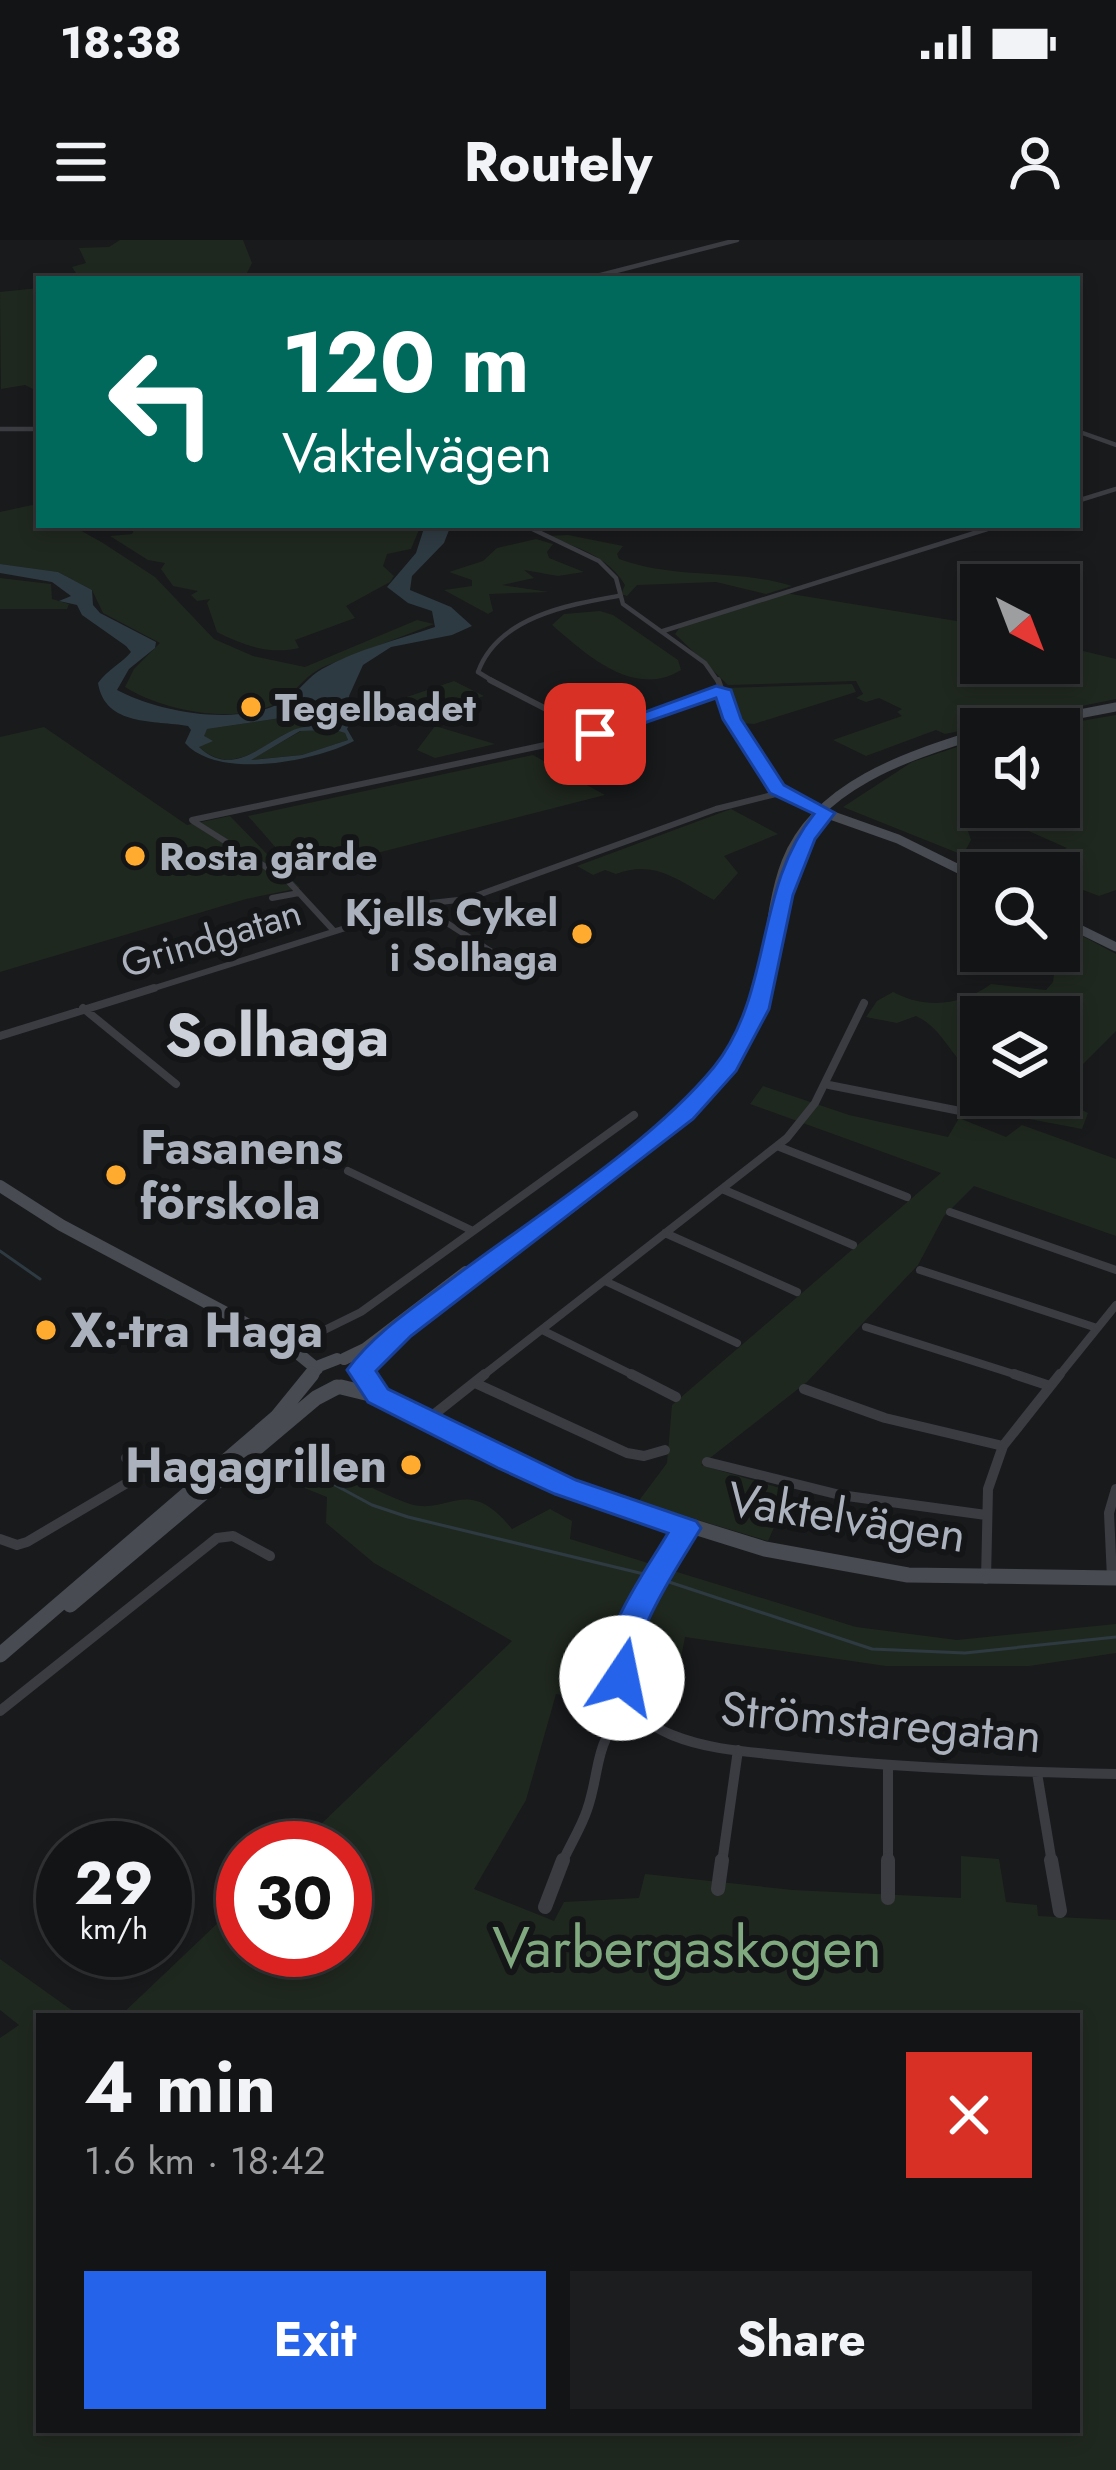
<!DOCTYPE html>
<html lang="en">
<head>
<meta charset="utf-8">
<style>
	:root { --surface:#131415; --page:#1c1d1e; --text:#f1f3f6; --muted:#9d9ea0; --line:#323334; --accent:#2563eb }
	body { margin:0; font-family:Jost,sans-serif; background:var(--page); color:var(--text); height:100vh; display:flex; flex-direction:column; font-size:45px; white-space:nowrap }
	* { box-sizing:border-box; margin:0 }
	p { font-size:39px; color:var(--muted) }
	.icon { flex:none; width:66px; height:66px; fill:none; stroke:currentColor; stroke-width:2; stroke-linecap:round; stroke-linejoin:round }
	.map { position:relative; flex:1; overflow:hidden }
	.drawer { position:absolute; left:36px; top:1773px; width:1044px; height:420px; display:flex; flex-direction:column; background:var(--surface); border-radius:0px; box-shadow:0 6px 18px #0003,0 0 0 3px var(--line) }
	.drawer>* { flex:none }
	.banner { position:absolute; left:36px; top:36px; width:1044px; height:252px; border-radius:0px; box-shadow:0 6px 18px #0003,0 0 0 3px var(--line); background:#00695c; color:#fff; overflow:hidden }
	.needle { width:78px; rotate:138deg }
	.controls { position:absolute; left:960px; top:324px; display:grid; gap:24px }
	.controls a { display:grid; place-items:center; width:120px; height:120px; border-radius:0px; background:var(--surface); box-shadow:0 6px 18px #0003,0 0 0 3px var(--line); font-size:60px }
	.speed { position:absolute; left:36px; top:1581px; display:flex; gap:24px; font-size:60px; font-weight:700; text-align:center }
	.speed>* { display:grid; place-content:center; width:156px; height:156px; border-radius:50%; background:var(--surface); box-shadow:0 6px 18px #0003,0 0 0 3px var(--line); line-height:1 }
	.speed small { font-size:30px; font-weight:400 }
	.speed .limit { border:18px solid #d22; background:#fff; color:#111 }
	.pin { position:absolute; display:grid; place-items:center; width:102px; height:102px; color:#fff; margin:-51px; border-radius:24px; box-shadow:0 6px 18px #0006 }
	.me { position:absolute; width:132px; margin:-66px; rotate:11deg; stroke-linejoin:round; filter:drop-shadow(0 0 9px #0008) }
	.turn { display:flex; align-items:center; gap:42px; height:252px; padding:0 48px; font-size:54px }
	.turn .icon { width:156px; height:156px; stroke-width:2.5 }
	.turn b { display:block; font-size:84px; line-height:102px }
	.round { display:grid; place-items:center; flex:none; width:126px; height:126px; border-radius:0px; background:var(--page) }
	.headline { display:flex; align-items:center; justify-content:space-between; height:204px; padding:0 48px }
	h1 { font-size:72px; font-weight:700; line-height:90px }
	.cta { display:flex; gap:24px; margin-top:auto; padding:24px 48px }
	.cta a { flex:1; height:138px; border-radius:0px; background:var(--accent); color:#fff; font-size:48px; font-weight:700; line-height:138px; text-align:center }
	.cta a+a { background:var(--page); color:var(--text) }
	.status { display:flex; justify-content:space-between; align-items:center; height:84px; padding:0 60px; background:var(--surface); direction:ltr }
	.status svg { height:33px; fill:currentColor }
	header { display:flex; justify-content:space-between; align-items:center; height:156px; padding:0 48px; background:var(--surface); font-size:54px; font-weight:700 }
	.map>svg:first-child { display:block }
	.green { fill:#1f281f }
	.water { fill:#2e3a42; fill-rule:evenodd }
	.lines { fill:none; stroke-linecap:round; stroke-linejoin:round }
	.stream { stroke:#2e3a42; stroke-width:3 }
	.street-far4 { stroke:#3a3c42; stroke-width:4.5 }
	.street-far3 { stroke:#3a3c42; stroke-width:6 }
	.street-far2 { stroke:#3a3c42; stroke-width:8 }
	.street-far1 { stroke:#3a3c42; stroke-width:10 }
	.street { stroke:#3a3c42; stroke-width:14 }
	.secondary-far2 { stroke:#484b52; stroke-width:9 }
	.secondary-far1 { stroke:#484b52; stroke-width:12 }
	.secondary { stroke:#484b52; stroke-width:15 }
	.route { fill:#2563eb; stroke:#184099; stroke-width:3 }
	.poi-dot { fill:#ffab2f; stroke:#141517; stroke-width:4.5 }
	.labels { text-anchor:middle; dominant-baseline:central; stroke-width:12; stroke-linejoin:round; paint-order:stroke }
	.far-poi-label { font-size:39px; font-weight:bold; fill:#abb2bd; stroke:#141517; text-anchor:start }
	.far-street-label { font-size:39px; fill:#abb2bd; stroke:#141517 }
	.poi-label { font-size:48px; font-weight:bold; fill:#abb2bd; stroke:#141517; text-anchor:start }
	.street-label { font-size:48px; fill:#abb2bd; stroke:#141517 }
	.near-park-label { font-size:57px; fill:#81a980; stroke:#141517 }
	.district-label { font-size:60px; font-weight:bold; fill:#ccd0d8; stroke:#141517 }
</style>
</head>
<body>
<div class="status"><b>18:38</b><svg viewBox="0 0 49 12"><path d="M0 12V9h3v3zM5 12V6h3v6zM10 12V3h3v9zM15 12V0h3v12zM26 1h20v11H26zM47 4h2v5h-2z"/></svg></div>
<header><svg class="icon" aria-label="menu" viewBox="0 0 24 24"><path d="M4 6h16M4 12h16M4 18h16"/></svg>Routely<svg class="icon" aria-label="person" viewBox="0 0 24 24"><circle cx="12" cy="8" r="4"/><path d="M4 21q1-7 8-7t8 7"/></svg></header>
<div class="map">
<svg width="1116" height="2230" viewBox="0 0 1116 2230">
	<rect width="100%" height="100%" fill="#191a1c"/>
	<path class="green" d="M120,0H243L252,23L244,39H80L72,27L86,23L79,8L109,7Z
		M39,48V152L25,145L1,149L0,52Z
		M32,265L39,268V285H71L103,303L155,337L214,399L253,416L305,427L417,380L434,384L323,427C307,435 300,446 287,457C245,488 165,472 125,447L134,429L160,403L103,373L92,350L58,332L0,324V272Z
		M137,285H421L411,309L387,314L383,326L394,336L390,342L346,366L355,378L295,400L299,408C270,415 242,405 217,392L207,363L210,359L197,361L191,355L198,351L173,346L161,329L165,323L148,320L110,296L132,294Z
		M568,295L623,306L617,314L619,319C676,340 734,328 792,346L766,354L716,342L637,345L627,356L621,354L625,345C608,316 577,307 547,296Z
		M536,299L553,304L547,312L549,318L584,332L558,336L524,330L534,338L502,345L549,352L489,354L493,371L488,374L444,350L472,346V340L449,332L483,321L497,308Z
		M0,338L51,344L52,359L69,364L67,369H0Z
		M785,353L981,385V423H1059V405L1116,419V459L945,494L936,490L866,516L833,500L902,476L897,472L902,469L879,458L866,462L856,458L863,454L856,441L728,445L675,394L681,386Z
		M600,371L613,375L678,420L681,430C634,459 587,415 552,385L564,374Z
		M454,441L484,456L419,479L389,463Z
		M852,444L856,452L754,484L740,483L725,448Z
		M340,469L344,474L339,485C322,486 298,486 283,495C255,512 228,534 198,506L207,489Z
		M1116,475V650L1099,656L1059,641V633L1024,628L1067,608L997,577L968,591L971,600L963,615L843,567L912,522L981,499V567H1059V489H1034Z
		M435,486L495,504L435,518L417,510Z
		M44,487L187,585L230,576L300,648L246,659L0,732V497Z
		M335,490L345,493L348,500L302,515L250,520L301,491Z
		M533,515L605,555L298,633L248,576Z
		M731,569L778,594L724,616L738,633L714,660C679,641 655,619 616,634L605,630L593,635L577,626Z
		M1066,687L1116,714V791L1060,847L1062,860L1088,873L1082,889L1029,879V865L1011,855H1059V777H981V838C952,823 945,789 916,776L897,783L866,777L877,761L893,752C925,769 961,766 991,744L1046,750L1053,742L1059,693Z
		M763,846L849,875L948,897L959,878L1006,897L1022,885L1116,919V996L974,946L944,976L918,1025L807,1142L701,1225L790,1251L768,1301L638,1262L667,1223L672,1165L941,933L750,864Z
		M318,1221C348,1235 377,1252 407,1263C449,1278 466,1232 512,1289L550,1269L572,1281L570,1299L856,1387L957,1400L1116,1384V1413L1029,1426H886L685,1397L677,1439L605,1429L614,1464L556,1454L526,1560L474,1649L554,1681L564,1662L639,1658L645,1634L793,1650L961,1658V1616L999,1619L1006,1662L1037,1665L1038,1676L1116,1680V2230H0V1798L19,1785L0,1770V1719L80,1776H39V2190H1077V1776H120L243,1659V1710H345V1608H296L512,1401L374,1323L326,1283L327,1257L292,1243Z"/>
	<path class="water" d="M425,285H451L444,303L412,336L410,350L451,367L472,386L452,395L391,407L363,425L349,456L353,477L347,489L354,501C313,522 218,540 185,503L191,490L188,486C155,480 105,487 98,443C107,430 122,423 131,412L126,406L82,375L77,365L59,361L71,356L52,342L0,333V324L58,332L92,350L93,365L100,373L156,402L155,408L129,429L117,450C160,473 244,488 287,459C300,450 308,437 322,429C358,409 397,400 435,387L432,371L408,363L387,347L416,313ZM340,469L344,474L339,485C323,486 303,484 289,492C259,507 231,537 199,507L213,501L204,496L207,489ZM335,490L345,493L348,500L302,515L251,520L300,491Z"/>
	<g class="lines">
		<path class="stream" d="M0,1011L40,1039
			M311,1232L372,1265L408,1277L648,1335
			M657,1338L872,1409L965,1413L1116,1397"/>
		<path class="street-far4" d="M585,39L737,0
			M0,189H39
			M1077,191L1116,205
			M1077,261L1116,249
			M524,285L599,321L616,338L623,364L705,423L719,443
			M663,391L1000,285
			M496,443L478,432C498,377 567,365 618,356"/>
		<path class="street-far3" d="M490,440L593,493
			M718,440L732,479L777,549L819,571
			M192,580L583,497L722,450
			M193,581L288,641L334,691
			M272,658L299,653
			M412,669L433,674L531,737
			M145,751L422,664L467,659L716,569L780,553"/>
		<path class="street-far2" d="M83,768L176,844
			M0,796L154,748
			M829,845L960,871
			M777,906L907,957
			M348,931L473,991
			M722,949L853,1005
			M950,972L1116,1030
			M665,993L797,1052
			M920,1030L1097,1088
			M605,1041L737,1103
			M866,1087L1023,1137
			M542,1090L637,1137
			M290,1107L361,1072L634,875
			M481,1137L787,898L815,863L864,763
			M1058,1137L1116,1065"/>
		<path class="street-far1" d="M631,1134L676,1157
			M1014,1134L1050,1146
			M475,1143L627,1213L644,1216L665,1210
			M804,1149L885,1178L1003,1206
			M427,1180L485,1134
			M707,1222L840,1255L986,1275
			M686,1288C659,1333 609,1388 622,1445C627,1469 650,1486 672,1495C711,1511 755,1512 797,1517C903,1528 1009,1532 1116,1534
			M0,1299L17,1305L27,1302L132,1240L139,1230L126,1218
			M1112,1338L1109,1273L1116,1249
			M986,1339L988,1249L1003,1206L1060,1134
			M0,1471L217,1298L233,1296L270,1316
			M888,1526V1623
			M1037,1533L1052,1623
			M562,1623C570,1605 581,1588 587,1570C602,1528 592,1494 635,1469
			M722,1623L738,1510"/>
		<path class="street" d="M888,1620V1658
			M1051,1620L1060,1671
			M718,1649L722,1620
			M545,1667L563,1620"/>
		<path class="secondary-far2" d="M1001,489L1116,467
			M819,571L898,599L981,640
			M1059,679L1116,707
			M762,751C769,710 771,661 786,622C817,544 908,516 981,493"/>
		<path class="secondary-far1" d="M0,946L61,985L290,1107L317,1129
			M344,1119L365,1109L466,1032
			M361,1130C463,1028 736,885 762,748
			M310,1137L319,1126L337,1119"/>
		<path class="secondary" d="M341,1147L378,1156L566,1247L765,1309L908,1335L1116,1338
			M70,1365L316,1158L337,1147
			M0,1415L277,1177L312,1134"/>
	</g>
	<path class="route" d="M716,446L731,450L741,479L784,545L835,573L815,599L793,655L769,769L736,831L693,879L411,1096L376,1131L388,1149L576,1240L696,1281L701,1288C683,1318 662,1349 648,1381C639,1402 643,1429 633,1447H610C588,1407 648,1328 668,1293L555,1254L498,1228L368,1162L347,1130C374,1093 414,1067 450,1040C532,978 650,905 714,827C773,754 754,648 814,574L770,553L723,479L716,458L601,498L585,494Z"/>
	<g class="poi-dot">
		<circle cx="251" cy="467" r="12"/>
		<circle cx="135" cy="616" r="12"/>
		<circle cx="582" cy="694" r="12"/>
		<circle cx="116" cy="935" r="12"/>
		<circle cx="46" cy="1090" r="12"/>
		<circle cx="411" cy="1225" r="12"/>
	</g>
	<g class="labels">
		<g class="far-poi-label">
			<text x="275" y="467">Tegelbadet</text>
			<text x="159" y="616">Rosta gärde</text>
			<text x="558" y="672" text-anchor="end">Kjells Cykel<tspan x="558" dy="45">i Solhaga</tspan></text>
		</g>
		<g class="far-street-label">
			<text transform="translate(211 698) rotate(-17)">Grindgatan</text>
		</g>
		<g class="poi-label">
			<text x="140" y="907">Fasanens<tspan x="140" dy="55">förskola</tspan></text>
			<text x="70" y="1090">X:-tra Haga</text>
			<text x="387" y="1225" text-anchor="end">Hagagrillen</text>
		</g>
		<g class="street-label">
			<text transform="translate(847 1277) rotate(9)">Vaktelvägen</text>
			<text transform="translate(881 1482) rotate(5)">Strömstaregatan</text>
		</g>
		<g class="near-park-label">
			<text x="687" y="1707">Varbergaskogen</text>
		</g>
		<g class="district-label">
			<text x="277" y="795">Solhaga</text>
		</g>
	</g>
</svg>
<div class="controls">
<a><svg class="needle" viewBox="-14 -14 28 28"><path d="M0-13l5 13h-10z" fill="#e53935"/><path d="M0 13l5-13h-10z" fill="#9d9ea0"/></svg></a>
<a><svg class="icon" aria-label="sound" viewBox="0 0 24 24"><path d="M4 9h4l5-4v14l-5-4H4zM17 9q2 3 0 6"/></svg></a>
<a><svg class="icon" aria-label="search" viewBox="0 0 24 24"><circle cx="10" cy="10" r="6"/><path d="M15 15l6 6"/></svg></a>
<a><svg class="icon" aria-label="layers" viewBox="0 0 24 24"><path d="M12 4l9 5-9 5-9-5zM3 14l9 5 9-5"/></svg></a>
</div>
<div class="speed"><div>29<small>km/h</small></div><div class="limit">30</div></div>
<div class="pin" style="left:595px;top:494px;background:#d93025"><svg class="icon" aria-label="arrive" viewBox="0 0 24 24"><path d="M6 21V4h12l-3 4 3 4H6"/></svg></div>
<svg class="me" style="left:622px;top:1438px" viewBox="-20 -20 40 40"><circle r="19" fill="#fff"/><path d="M0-13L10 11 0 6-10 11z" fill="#2563eb"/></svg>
<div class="banner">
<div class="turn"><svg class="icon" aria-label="left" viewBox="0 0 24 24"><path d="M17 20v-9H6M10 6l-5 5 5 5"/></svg><div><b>120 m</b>Vaktelvägen</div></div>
</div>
<section class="drawer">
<div class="headline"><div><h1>4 min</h1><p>1.6 km · 18:42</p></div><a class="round" style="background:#d93025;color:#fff"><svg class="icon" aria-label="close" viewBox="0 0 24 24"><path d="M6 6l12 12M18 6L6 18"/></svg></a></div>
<div class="cta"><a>Exit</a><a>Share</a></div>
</section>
</div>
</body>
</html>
